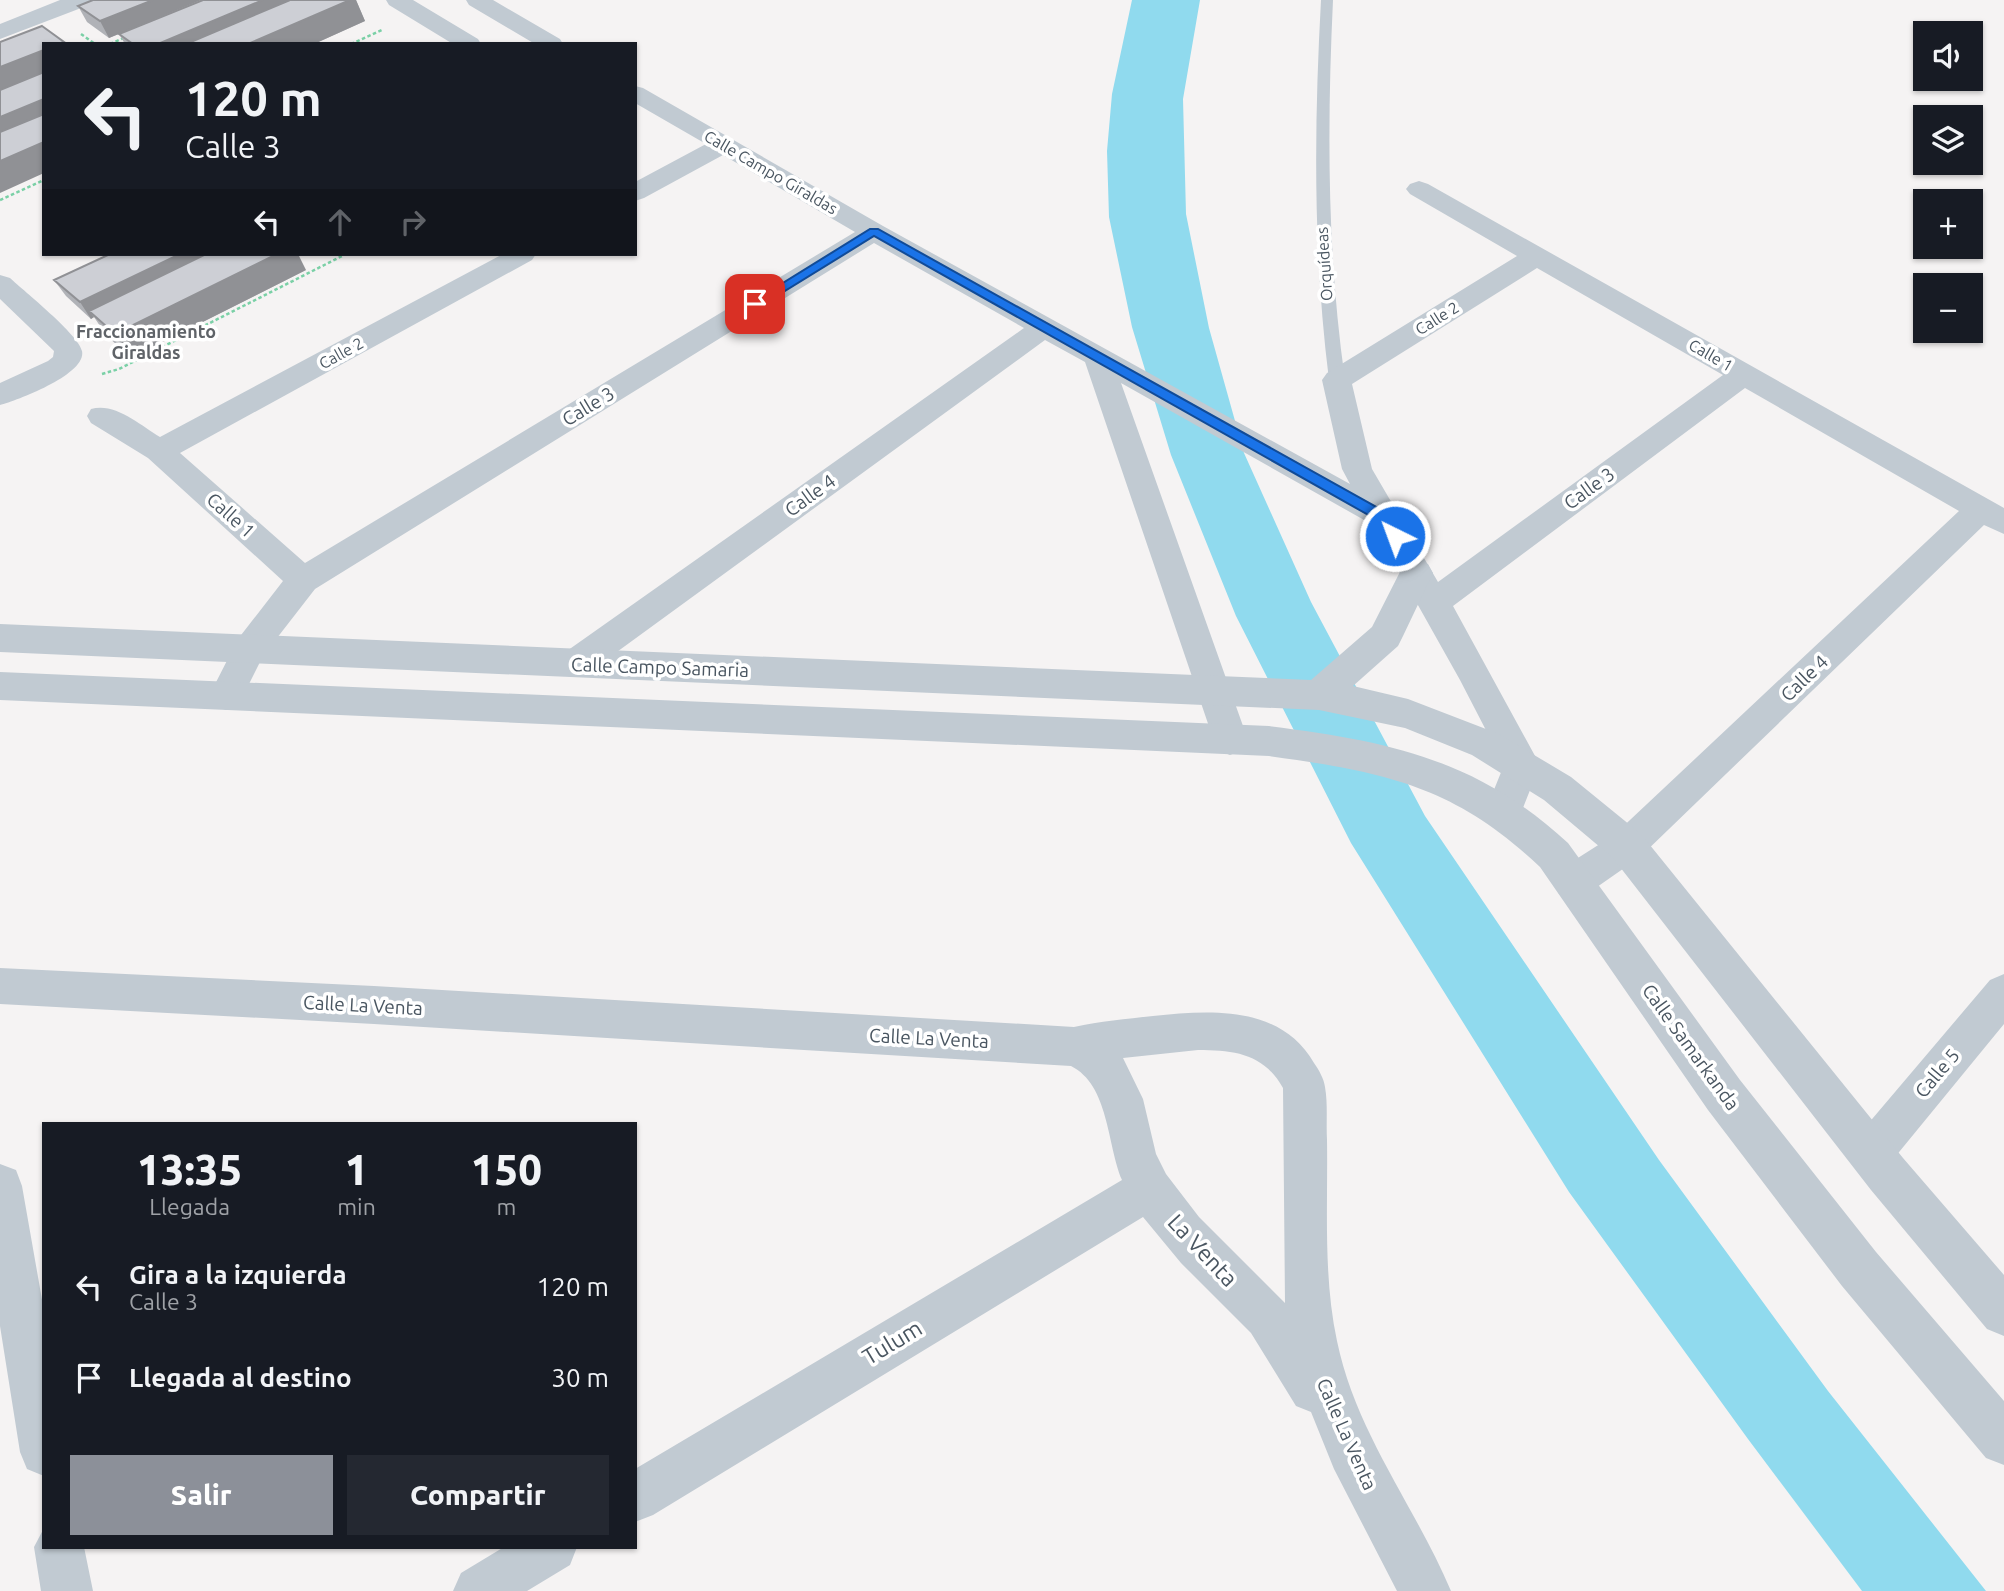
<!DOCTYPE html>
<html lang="es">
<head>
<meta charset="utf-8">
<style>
	:root { --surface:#171b24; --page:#242831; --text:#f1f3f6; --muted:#9ea1a6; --accent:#8c9099 }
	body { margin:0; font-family:Ubuntu,sans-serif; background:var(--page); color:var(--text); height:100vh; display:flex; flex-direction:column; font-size:26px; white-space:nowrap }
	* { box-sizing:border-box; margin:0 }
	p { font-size:23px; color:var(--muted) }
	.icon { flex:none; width:38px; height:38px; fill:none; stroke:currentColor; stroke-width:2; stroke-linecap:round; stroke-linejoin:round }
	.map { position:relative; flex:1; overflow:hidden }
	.side { position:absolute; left:42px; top:1122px; width:595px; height:427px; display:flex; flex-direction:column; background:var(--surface); border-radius:0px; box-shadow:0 2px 5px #0004 }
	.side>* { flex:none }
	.hud { position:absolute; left:42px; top:42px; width:595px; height:214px; border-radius:0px; box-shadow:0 2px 5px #0004; background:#171b24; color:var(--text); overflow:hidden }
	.tools { position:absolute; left:1913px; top:21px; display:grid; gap:14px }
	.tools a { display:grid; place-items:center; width:70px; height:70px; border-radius:0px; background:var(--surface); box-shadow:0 2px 5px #0004; font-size:35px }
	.pin { position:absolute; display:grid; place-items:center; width:60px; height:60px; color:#fff; margin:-30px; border-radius:14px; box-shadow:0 4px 10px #0006 }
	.me { position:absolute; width:77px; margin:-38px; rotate:318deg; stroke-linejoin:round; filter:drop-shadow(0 0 5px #0008) }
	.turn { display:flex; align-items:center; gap:24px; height:147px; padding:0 28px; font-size:32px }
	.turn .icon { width:91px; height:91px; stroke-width:2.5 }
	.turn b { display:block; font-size:49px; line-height:60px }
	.lanes { display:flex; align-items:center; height:66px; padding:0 28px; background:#0003; justify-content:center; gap:35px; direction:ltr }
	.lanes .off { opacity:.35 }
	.eta { display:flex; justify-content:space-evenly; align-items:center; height:119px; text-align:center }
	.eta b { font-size:42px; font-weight:800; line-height:49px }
	.primary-button { display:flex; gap:14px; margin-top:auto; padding:14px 28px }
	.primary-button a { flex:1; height:80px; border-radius:0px; background:var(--accent); color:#fff; font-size:28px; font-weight:800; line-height:80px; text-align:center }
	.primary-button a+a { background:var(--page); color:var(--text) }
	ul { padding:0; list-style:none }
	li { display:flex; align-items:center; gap:21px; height:91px; padding:0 28px }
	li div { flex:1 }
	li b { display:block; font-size:26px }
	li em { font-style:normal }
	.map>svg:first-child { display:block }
	.water { fill:#90daee }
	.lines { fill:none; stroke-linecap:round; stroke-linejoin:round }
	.path { stroke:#7ad0a6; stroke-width:2.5; stroke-dasharray:3.5 2.5; stroke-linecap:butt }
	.service { fill:#c1cad2; fill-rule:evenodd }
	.minor { fill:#c1cad2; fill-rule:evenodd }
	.tertiary { fill:#c1cad2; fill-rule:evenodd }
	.wall { fill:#b0b2b7 }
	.shaded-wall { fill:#909195 }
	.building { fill:#cdcfd5; stroke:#909195; stroke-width:2 }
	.route { fill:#1a73e8; stroke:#114b97; stroke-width:2 }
	.labels { text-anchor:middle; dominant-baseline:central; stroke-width:7; stroke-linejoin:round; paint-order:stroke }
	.far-street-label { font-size:16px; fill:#4a5661; stroke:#fff }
	.far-neighbourhood-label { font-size:18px; font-weight:bold; fill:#5f6368; stroke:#fff }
	.street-label { font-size:19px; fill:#4a5661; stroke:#fff }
	.near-street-label { font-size:23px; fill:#4a5661; stroke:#fff }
</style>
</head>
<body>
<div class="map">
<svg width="2004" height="1591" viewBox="0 0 2004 1591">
	<rect width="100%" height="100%" fill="#f5f3f3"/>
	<path class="water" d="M1132,0H1200L1183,99L1186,214L1209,328L1244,453L1311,602L1425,816L1659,1160L1828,1391L1986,1591H1862L1748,1439L1569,1192L1351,843L1236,616L1171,455L1132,327L1109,217L1107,151L1112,94Z"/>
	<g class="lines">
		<path class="path" d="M81,34L95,44
			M110,44L126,37
			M351,44L382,30
			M0,200L44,180
			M102,374L119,369L346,254"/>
		<path class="service" d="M1321,0H1333C1327,128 1327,253 1345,380L1337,385L1329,380C1313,253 1314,127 1321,0Z"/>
		<path class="minor" d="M386,0H413L478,39L481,44H453L389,5Z
			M466,0H493L560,39L563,44H535L469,5Z
			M635,86L643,88L883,226L1350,484L1342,469L1322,380L1327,373L1517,256L1410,194L1406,189L1410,184L1419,181L1428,184L2004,508V534L1984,525L1640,857L1587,894L1573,899L1559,894L1554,882L1559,870L1614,835L1959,511L1745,388L1453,606L1540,765L1517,823L1504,828L1491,823L1485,812L1504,765L1460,680L1373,525L1121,383L1248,740L1243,750L1230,755L1217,750L1085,362L1045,340L588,673L576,676L564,673L559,663L564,653L1024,328L874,243L315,589L263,656L238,706L226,710L214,706L209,696L238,639L283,581L148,458L91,423L87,416L91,409C115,402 140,425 160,437L503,254H536L532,260L180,453L305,563L855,232L723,155L644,198L635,201V182L706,144L635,103ZM1537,268L1723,375L1438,582L1372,469L1352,384Z
			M0,275L10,278C24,291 79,335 82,351C87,374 18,400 0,405V383L48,361L53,357L54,351L0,299Z
			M0,968L374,986L1074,1027C1100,1021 1126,1019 1153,1016C1211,1010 1281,1005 1314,1063C1319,1070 1324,1079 1325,1087C1328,1104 1326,1123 1327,1140C1328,1206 1323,1276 1337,1341C1356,1433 1415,1506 1451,1591H1397L1334,1469L1311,1412L1296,1406L1251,1333L1181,1263L1143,1217L653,1515L635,1522V1469L1122,1180C1107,1144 1109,1085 1071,1066L374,1024L0,1004ZM1198,1050C1235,1050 1264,1054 1283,1088L1285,1303L1199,1217L1166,1174L1156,1154L1143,1099L1123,1058Z
			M2004,974V1024L1886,1168L1871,1174L1856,1168L1849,1153L1856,1138L1990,980Z
			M0,1164L16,1170L22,1186L44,1311V1476L27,1469L20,1452L0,1326Z
			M44,1528V1547H84L93,1591H41L34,1547Z
			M504,1547H577L570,1565L527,1591H453L461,1573Z"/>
		<path class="tertiary" d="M60,0H93L89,5L0,39V24Z
			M1416,560L1428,564L1433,573L1403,636L1398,646L1353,686L1408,699L1499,734L1571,777L1641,834L1903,1158L2004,1275V1336L1987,1329L1871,1190L1613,858L1544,800L1472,755L1405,728L1319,710L0,652V624L1311,680L1372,627L1404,564Z
			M0,672L1269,726C1388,741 1477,759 1568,843L1740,1080L1876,1252L2004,1401V1465L1986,1458L1842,1286L1708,1110L1540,867C1454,785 1383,772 1269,756L0,700Z"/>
	</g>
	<path class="wall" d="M93,0H201L109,38L87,22L78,6Z
		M203,0H356L365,21L314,44H125L119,34Z
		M306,270L131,358L106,335L94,317L91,319L66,296L54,280Z"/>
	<path class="shaded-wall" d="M153,0H201L109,38L100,21Z
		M263,0H308L206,44H158Z
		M350,0H356L365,21L314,44H248Z
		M44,50V80L0,98V67Z
		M44,99V129L0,148V117Z
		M44,142V173L0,193V161Z
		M180,254H224L89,311L94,317L91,319L80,302Z
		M277,254H298L306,270L131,358L115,334Z"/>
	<path class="building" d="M93,0H153L100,21L78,6Z
		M203,0H263L158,44H133L119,34Z
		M290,0H350L248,44H186Z
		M42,26L64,42L58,44H44V50L0,67V42Z
		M44,72V99L0,117V90Z
		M44,114V142L0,161V132Z
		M110,254H180L80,302L54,280Z
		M206,254H277L115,334L89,311Z"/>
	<path class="route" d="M870,229H878L1389,514L1402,536L1399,539H1390L1379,521L874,236L759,307L755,308L749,304Z"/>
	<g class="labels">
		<g class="far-street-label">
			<text transform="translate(771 172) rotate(30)">Calle Campo Giraldas</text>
			<text transform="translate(1324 264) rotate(-94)">Orquídeas</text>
			<text transform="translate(1437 318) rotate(-32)">Calle 2</text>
			<text transform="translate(341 353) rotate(-29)">Calle 2</text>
			<text transform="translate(1711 355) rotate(30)">Calle 1</text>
		</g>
		<g class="far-neighbourhood-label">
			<text x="146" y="331">Fraccionamiento<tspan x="146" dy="21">Giraldas</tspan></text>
		</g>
		<g class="street-label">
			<text transform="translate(588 406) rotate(-31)">Calle 3</text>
			<text transform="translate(1589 488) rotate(-36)">Calle 3</text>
			<text transform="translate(810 495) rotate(-36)">Calle 4</text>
			<text transform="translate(231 515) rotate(42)">Calle 1</text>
			<text transform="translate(660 667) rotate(2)">Calle Campo Samaria</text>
			<text transform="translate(1804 678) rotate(-44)">Calle 4</text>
			<text transform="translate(363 1005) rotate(3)">Calle La Venta</text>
			<text transform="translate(929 1038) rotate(3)">Calle La Venta</text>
			<text transform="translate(1691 1047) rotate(54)">Calle Samarkanda</text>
			<text transform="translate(1937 1073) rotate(-50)">Calle 5</text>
			<text transform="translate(1347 1434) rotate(66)">Calle La Venta</text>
		</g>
		<g class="near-street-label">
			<text transform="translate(1203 1250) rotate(47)">La Venta</text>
			<text transform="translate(892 1342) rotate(-31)">Tulum</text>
		</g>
	</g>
</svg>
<div class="tools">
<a><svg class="icon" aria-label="sound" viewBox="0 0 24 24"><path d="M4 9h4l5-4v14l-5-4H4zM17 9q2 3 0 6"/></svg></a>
<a><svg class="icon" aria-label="layers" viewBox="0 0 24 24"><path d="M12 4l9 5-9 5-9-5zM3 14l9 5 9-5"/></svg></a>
<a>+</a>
<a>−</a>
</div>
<div class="pin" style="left:755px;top:304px;background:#d93025"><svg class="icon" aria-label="arrive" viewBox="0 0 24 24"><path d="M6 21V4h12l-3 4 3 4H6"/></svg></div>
<svg class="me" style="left:1395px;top:536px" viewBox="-20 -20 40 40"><circle r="17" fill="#1a73e8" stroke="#fff" stroke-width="3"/><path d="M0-11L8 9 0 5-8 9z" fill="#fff"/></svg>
<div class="hud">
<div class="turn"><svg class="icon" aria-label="left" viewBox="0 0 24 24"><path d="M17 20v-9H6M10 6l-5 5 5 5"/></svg><div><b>120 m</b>Calle 3</div></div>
<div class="lanes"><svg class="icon" aria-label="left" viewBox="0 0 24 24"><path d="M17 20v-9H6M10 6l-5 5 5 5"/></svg><svg class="icon off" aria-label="ahead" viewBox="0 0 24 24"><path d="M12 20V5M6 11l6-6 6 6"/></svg><svg class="icon off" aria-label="right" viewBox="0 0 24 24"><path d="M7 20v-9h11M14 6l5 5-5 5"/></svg></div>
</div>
<section class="side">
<div class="eta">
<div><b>13:35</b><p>Llegada</p></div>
<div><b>1</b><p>min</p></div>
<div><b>150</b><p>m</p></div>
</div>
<ul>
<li><svg class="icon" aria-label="left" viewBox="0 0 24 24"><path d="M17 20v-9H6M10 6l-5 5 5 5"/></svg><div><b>Gira a la izquierda</b><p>Calle 3</p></div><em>120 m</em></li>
<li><svg class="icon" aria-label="arrive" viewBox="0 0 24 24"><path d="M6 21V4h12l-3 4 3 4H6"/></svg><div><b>Llegada al destino</b></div><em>30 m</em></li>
</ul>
<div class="primary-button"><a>Salir</a><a>Compartir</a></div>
</section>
</div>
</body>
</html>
